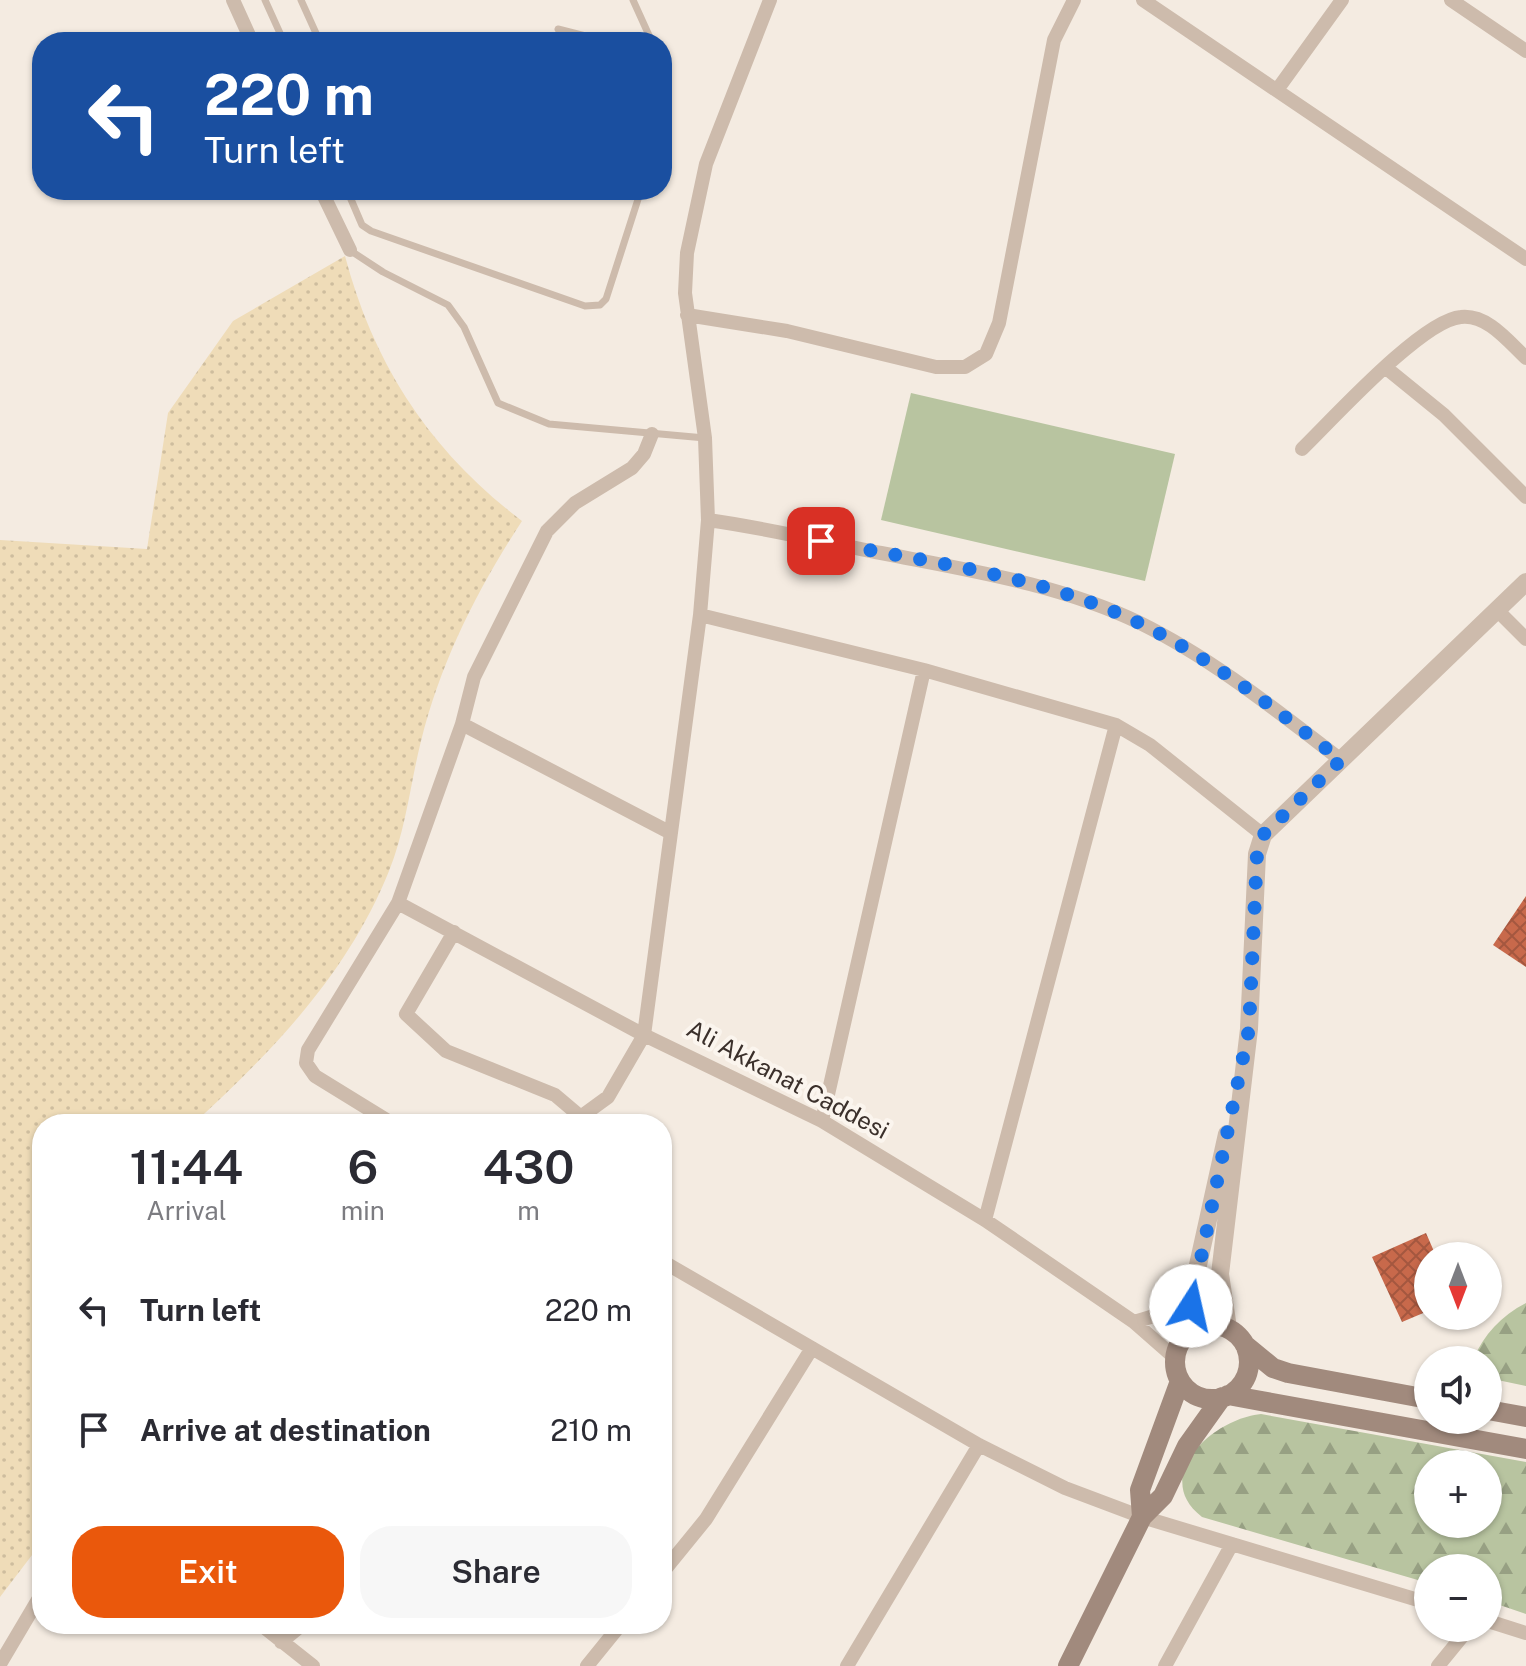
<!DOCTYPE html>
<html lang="en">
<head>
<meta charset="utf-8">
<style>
	:root { --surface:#fff; --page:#f7f7f7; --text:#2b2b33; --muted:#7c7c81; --accent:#ea580c }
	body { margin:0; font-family:"Public Sans",sans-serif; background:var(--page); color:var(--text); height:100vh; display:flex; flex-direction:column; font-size:30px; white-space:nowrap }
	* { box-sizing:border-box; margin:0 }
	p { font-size:26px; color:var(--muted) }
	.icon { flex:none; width:44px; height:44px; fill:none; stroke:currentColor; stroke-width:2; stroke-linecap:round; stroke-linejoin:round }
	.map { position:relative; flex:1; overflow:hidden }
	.sheet { position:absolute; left:32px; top:1114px; width:640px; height:520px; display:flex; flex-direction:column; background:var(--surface); border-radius:32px; box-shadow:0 2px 6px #0004 }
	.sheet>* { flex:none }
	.banner { position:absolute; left:32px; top:32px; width:640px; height:168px; border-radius:32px; box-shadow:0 2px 6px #0004; background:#1a4fa0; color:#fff; overflow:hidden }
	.needle { width:52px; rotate:180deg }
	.fabs { position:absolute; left:1414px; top:1242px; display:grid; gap:16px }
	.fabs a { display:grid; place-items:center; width:88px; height:88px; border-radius:50%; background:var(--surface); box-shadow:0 2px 6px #0004; font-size:40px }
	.pin { position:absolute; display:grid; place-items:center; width:68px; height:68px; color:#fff; margin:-34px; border-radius:16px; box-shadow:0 4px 12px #0006 }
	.me { position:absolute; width:88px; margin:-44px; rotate:10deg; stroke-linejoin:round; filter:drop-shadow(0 0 6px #0008) }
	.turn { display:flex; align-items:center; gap:28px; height:168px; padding:0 40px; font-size:36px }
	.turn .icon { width:104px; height:104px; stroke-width:2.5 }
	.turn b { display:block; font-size:56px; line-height:68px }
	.eta { display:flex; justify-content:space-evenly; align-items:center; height:136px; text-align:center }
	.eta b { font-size:48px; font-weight:600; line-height:56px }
	.primary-button { display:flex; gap:16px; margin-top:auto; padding:16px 40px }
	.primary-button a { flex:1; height:92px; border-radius:32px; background:var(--accent); color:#fff; font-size:32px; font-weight:600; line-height:92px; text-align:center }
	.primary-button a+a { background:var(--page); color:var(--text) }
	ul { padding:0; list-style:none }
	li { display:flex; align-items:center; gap:24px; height:120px; padding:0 40px }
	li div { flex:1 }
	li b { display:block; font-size:30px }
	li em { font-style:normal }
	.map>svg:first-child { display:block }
	.forest { fill:url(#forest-firs); fill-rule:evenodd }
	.sand { fill:url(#sand-dots) }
	.pitch { fill:#b8c4a0 }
	.building { fill:url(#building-cross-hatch) }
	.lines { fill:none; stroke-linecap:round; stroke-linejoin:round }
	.service { stroke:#cdbbac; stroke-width:7 }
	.minor { stroke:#cdbbac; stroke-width:14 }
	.tertiary { stroke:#cdbbac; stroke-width:18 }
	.secondary { stroke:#a18a7d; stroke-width:20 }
	.route { stroke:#1a73e8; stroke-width:14; stroke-dasharray:0 25.2 }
	.labels { text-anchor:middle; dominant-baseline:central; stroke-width:8; stroke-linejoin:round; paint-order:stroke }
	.street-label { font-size:24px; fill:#3b302b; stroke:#fbf5ee }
</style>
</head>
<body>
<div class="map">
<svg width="1526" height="1666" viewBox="0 0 1526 1666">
	<defs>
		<pattern id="forest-firs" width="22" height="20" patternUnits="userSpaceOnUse" patternTransform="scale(2)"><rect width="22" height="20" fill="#b8c4a0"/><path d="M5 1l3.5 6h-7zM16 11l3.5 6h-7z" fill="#97a083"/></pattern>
		<pattern id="sand-dots" width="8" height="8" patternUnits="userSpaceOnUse" patternTransform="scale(2)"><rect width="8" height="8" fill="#efdcb8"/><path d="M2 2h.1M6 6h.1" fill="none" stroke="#cebd9e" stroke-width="1.8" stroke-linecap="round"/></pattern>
		<pattern id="building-cross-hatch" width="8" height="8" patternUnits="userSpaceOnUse" patternTransform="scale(2)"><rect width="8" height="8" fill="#c8694b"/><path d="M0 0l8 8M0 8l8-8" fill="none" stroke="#a4573f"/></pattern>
	</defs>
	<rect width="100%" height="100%" fill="#f4ebe1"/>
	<path class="forest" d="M1526,1303V1386L1488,1378V1360H1473C1484,1334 1501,1316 1526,1303Z
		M1261,1414L1526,1462V1614L1488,1601V1568H1428V1583L1202,1517C1150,1477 1212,1419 1261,1414ZM1428,1464H1488V1524H1428Z"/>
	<path class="sand" d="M345,256C374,366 431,452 522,521C477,590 441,661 421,741C410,785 406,829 389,871C348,973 273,1051 193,1124H42V1542L0,1597V540L147,549L168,413L233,321Z"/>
	<path class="pitch" d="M911,393L1175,454L1145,581L881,520Z"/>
	<path class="building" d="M1526,896V967L1493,945Z
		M1426,1233L1436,1256H1428V1311L1402,1322L1372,1257Z"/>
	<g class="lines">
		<path class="service" d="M265,0L284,42
			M301,0L320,42
			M633,0L652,42
			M558,29L609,42
			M662,64L668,88L662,123
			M347,190L362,225L371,231L585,306L600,305L606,299L641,190
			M469,190H478
			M351,251L383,272L448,305L464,327L498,403L549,424L705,438"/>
		<path class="minor" d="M233,0L252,42
			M1143,0L1526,259
			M1451,0L1526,51
			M1277,90L1342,0
			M321,190L350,250
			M687,315L787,331L936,367H965L986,354L999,323L1054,40L1074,0
			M1385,367L1444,415L1526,497
			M1302,449C1332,420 1422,320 1461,317C1487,314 1508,341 1526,358
			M708,520C766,528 823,542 881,553C967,570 1060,584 1140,623C1213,659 1277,711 1341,760
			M1498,611L1526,639
			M700,615L924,670L1116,725L1150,745L1263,835
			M462,724L671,833
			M398,903L644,1035L822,1121L985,1220L1134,1322L1175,1358
			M454,932L406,1014L446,1051L555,1095L581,1117
			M822,1121L924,670
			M393,1124L315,1076L306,1063L308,1050L398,903L462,724L474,677L547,531L575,503L632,468L644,454L652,434
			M571,1124L608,1097L644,1035L700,615L708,520L705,438L685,293L687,253L706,164L770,0
			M985,1220L1116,725
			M662,1261L979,1445L1065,1488L1142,1517L1428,1603
			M1134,1322L1154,1316L1194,1288
			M662,1573L706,1519L812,1348
			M1488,1621L1526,1633
			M260,1624L313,1666
			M281,1642L303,1624
			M0,1664L42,1593
			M587,1666L621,1624
			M847,1666L979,1445
			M1165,1666L1232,1544
			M1438,1666L1469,1628"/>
		<path class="tertiary" d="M1228,1328L1220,1274L1249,1029L1257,854L1263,835L1526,582
			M1189,1333L1196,1274L1227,1134"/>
		<path class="secondary" d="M1175 1362a37 37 0 1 1 74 0a37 37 0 1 1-74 0Z
			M1245,1345L1273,1368L1288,1373L1428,1399
			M1228,1395L1526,1449
			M1488,1410L1526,1417
			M1142,1517L1140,1490L1180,1381
			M1068,1666L1142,1517L1163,1496L1187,1446L1222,1397"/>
	</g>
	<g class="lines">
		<path class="route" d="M821,541C926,562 1042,575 1139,623C1213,659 1277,711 1341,760L1263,835L1257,854L1249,1029L1191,1306"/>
	</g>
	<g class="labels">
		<g class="street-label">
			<text transform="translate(788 1079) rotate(28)">Ali Akkanat Caddesi</text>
		</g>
	</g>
</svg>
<div class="fabs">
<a><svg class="needle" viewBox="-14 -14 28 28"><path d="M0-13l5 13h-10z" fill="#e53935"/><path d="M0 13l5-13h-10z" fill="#7c7c81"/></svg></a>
<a><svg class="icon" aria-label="sound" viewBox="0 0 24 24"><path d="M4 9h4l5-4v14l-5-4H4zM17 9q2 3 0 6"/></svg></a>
<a>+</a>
<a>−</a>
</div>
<div class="pin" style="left:821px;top:541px;background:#d93025"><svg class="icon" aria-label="arrive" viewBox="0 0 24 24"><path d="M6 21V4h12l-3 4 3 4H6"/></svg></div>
<svg class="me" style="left:1191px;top:1306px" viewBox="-20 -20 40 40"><circle r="19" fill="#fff"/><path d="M0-13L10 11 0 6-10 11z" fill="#1a73e8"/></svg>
<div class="banner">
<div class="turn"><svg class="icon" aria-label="left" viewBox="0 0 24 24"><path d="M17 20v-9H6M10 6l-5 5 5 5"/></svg><div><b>220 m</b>Turn left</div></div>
</div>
<section class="sheet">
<div class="eta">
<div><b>11:44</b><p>Arrival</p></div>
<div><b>6</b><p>min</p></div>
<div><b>430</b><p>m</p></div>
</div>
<ul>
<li><svg class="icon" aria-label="left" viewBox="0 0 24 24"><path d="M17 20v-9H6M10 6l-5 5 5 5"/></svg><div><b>Turn left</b></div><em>220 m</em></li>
<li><svg class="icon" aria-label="arrive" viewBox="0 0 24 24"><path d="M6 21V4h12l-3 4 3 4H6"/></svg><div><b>Arrive at destination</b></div><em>210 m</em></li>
</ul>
<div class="primary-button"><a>Exit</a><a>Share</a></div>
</section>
</div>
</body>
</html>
